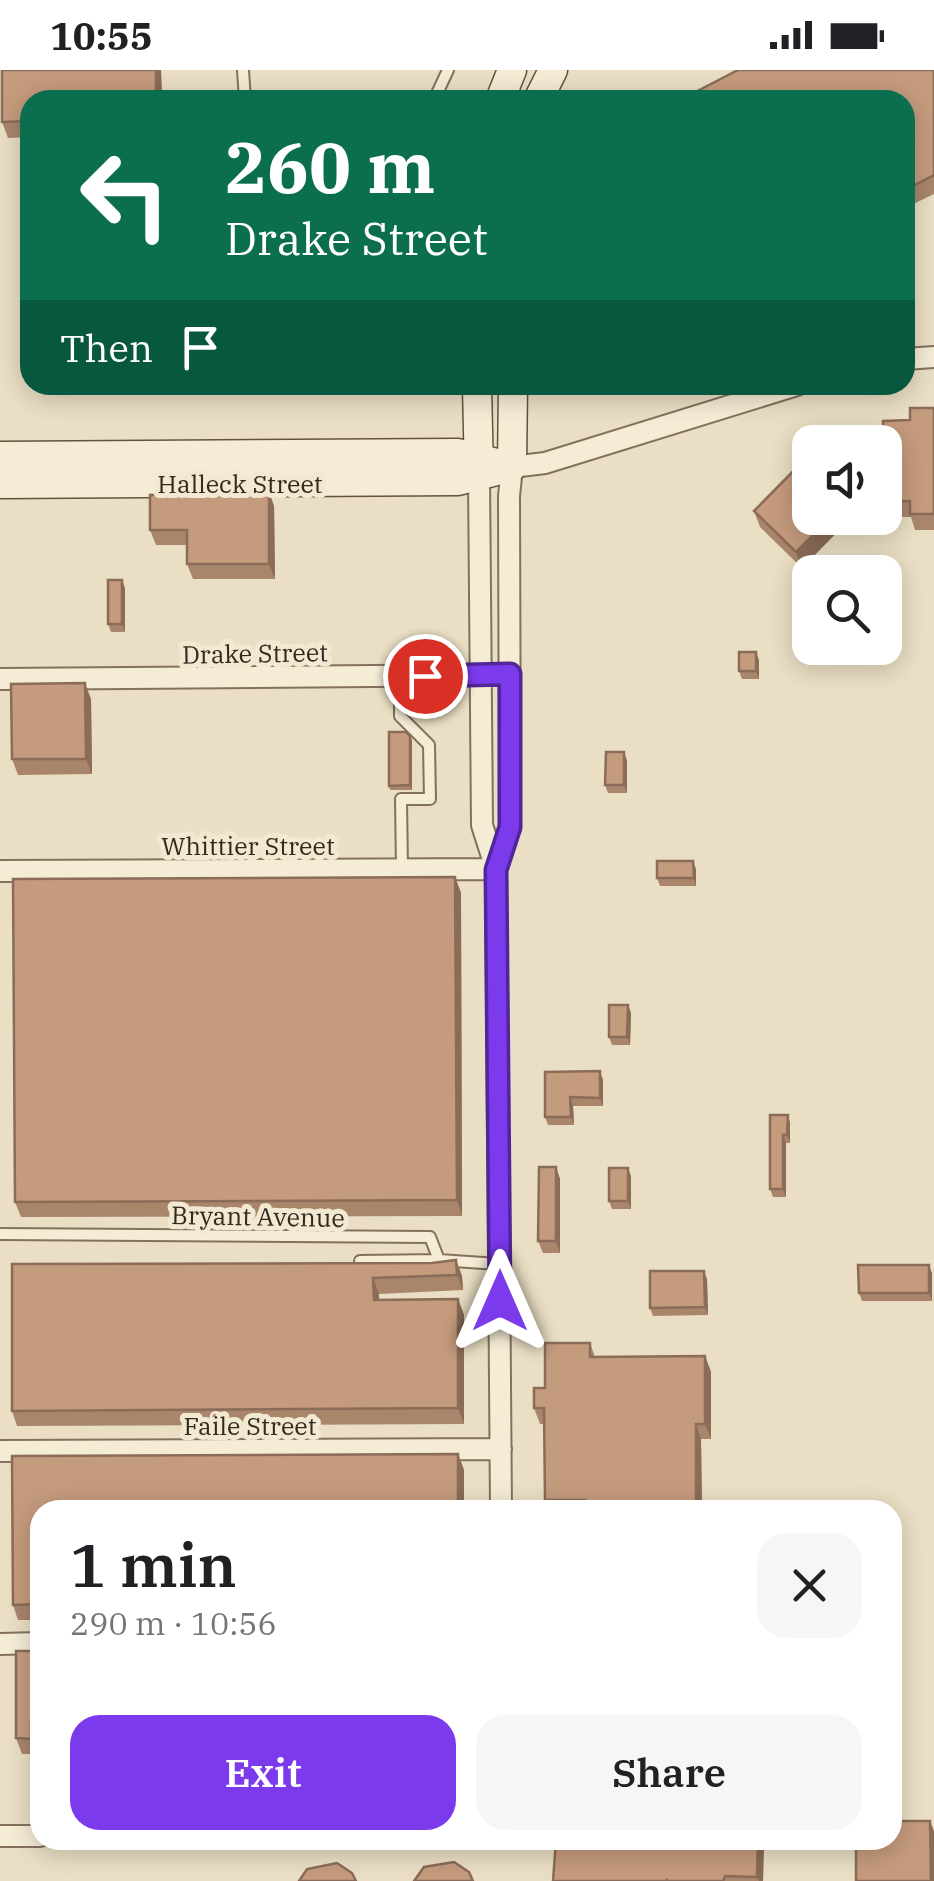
<!DOCTYPE html>
<html lang="en">
<head>
<meta charset="utf-8">
<style>
	:root { --surface:#fff; --page:#f6f6f6; --text:#202124; --muted:#757577; --accent:#7c3aed }
	body { margin:0; font-family:"IBM Plex Serif",serif; background:var(--page); color:var(--text); height:100vh; display:flex; flex-direction:column; font-size:38px; white-space:nowrap }
	* { box-sizing:border-box; margin:0 }
	p { font-size:32px; color:var(--muted) }
	.icon { flex:none; width:55px; height:55px; fill:none; stroke:currentColor; stroke-width:2; stroke-linecap:round; stroke-linejoin:round }
	.map { position:relative; flex:1; overflow:hidden }
	.side { position:absolute; left:30px; top:1430px; width:872px; height:350px; display:flex; flex-direction:column; background:var(--surface); border-radius:30px; box-shadow:0 5px 25px #0003 }
	.side>* { flex:none }
	.guide { position:absolute; left:20px; top:20px; width:895px; height:305px; border-radius:30px; box-shadow:0 5px 25px #0003; background:#0b6e4f; color:#fff; overflow:hidden }
	.tools { position:absolute; left:792px; top:355px; display:grid; gap:20px }
	.tools a { display:grid; place-items:center; width:110px; height:110px; border-radius:20px; background:var(--surface); box-shadow:0 5px 25px #0003; font-size:50px }
	.pin { position:absolute; display:grid; place-items:center; width:85px; height:85px; color:#fff; margin:-42px; border:5px solid #fff; border-radius:50%; box-shadow:0 2px 10px #0007 }
	.me { position:absolute; width:110px; margin:-55px; rotate:0deg; stroke-linejoin:round; filter:drop-shadow(0 0 8px #0008) }
	.turn { display:flex; align-items:center; gap:35px; height:210px; padding:0 40px; font-size:45px }
	.turn .icon { width:130px; height:130px; stroke-width:2.5 }
	.turn b { display:block; font-size:70px; line-height:85px }
	.then { display:flex; align-items:center; height:95px; padding:0 40px; background:#0003; gap:20px; font-size:38px }
	.round { display:grid; place-items:center; flex:none; width:105px; height:105px; border-radius:30px; background:var(--page) }
	.summary { display:flex; align-items:center; justify-content:space-between; height:170px; padding:0 40px }
	h1 { font-size:60px; font-weight:600; line-height:75px }
	.button { display:flex; gap:20px; margin-top:auto; padding:20px 40px }
	.button a { flex:1; height:115px; border-radius:30px; background:var(--accent); color:#fff; font-size:40px; font-weight:600; line-height:115px; text-align:center }
	.button a+a { background:var(--page); color:var(--text) }
	.status { display:flex; justify-content:space-between; align-items:center; height:70px; padding:0 50px; background:var(--surface); direction:ltr }
	.status svg { height:28px; fill:currentColor }
	.map>svg:first-child { display:block }
	.lines { fill:none; stroke-linecap:round; stroke-linejoin:round }
	.lane-casing { stroke:#83715c; stroke-width:14 }
	.street-casing { stroke:#83715c; stroke-width:24 }
	.secondary-casing { stroke:#64523f; stroke-width:31 }
	.lane { stroke:#f5ecd6; stroke-width:10 }
	.street { stroke:#f5ecd6; stroke-width:20 }
	.secondary { stroke:#f5ecd6; stroke-width:28 }
	.wall { fill:#a9856c }
	.shaded-wall { fill:#8a6c58 }
	.building { fill:#c59b7d; stroke:#8a6c58; stroke-width:2.5 }
	.route-casing { stroke:#51269a; stroke-width:25 }
	.route { stroke:#7c3aed; stroke-width:18 }
	.labels { text-anchor:middle; dominant-baseline:central; stroke-width:10; stroke-linejoin:round; paint-order:stroke }
	.street-label { font-size:25px; fill:#34291e; stroke:#f2e9d2 }
</style>
</head>
<body>
<div class="status"><b>10:55</b><svg viewBox="0 0 49 12"><path d="M0 12V9h3v3zM5 12V6h3v6zM10 12V3h3v9zM15 12V0h3v12zM26 1h20v11H26zM47 4h2v5h-2z"/></svg></div>
<div class="map">
<svg width="934" height="1811" viewBox="0 0 934 1811">
	<rect width="100%" height="100%" fill="#eadfc4"/>
	<g class="lines">
		<defs>
			<path id="lane" d="M243,0L245,30
				M434,30L448,0
				M400,606V646L429,675L430,729H401L402,799
				M0,1164L430,1167L439,1190L498,1194
				M360,1191L439,1190"/>
			<path id="street" d="M905,289L934,287
				M479,406L482,755L496,799L501,1440
				M0,609L493,605
				M496,799L510,757L509,426L512,397L545,393L797,315
				M0,801L496,799
				M0,1381L501,1379
				M0,1574L40,1573
				M0,1766H40"/>
			<path id="secondary" d="M500,30L512,0
				M538,30L553,0
				M477,315L479,405
				M0,386L458,383L512,397
				M512,397L513,315
				M0,414L458,411L512,397"/>
		</defs>
		<use href="#lane" class="lane-casing"/>
		<use href="#street" class="street-casing"/>
		<use href="#secondary" class="secondary-casing"/>
		<use href="#lane" class="lane"/>
		<use href="#street" class="street"/>
		<use href="#secondary" class="secondary"/>
	</g>
	<path class="wall" d="M2,0H161L162,30H30V67L8,68L2,52Z
		M934,0V124L905,138V30Z
		M934,338V460H915L911,447H888L885,437V372L910,350Z
		M274,436L275,509H193L187,494V475H156L150,460Z
		M754,441L810,448H851L802,498L760,457Z
		M125,518V562H111L108,554Z
		M759,590V609H742L739,601Z
		M91,629L92,704L18,705L12,689Z
		M412,670V720H390L389,716Z
		M624,682L627,691V723H608L605,715Z
		M696,799V816H660L657,808Z
		M455,807L461,823L462,1146L21,1147L15,1132Z
		M628,935L631,943L630,975H612L609,967Z
		M545,1002L603,1010V1036H573L574,1055H548L545,1047Z
		M788,1045L790,1053V1073H786V1127H773L770,1119Z
		M556,1097L560,1109V1183H543L538,1171Z
		M631,1106V1139H612L609,1131Z
		M456,1190L462,1206L463,1220L379,1224V1229H458L464,1245V1354L17,1356L12,1341V1194L432,1193Z
		M932,1203V1231H862L859,1223Z
		M707,1209L708,1245L653,1246L650,1238Z
		M590,1273L595,1287L705,1286L711,1302V1369H701L702,1440H548L545,1430L544,1354H540L534,1338L545,1318Z
		M458,1384L464,1400V1440H40V1550H18L13,1535L12,1386Z
		M40,1581V1670H36V1684H22L16,1668Z
		M556,1770H764L763,1811H553Z"/>
	<path class="shaded-wall" d="M156,0H161L162,30H156Z
		M269,421L274,436L275,509L269,494Z
		M830,448H851L802,498L796,482Z
		M122,510L125,518V562L122,554Z
		M756,582L759,590V609L756,601Z
		M85,613L91,629L92,704L86,689Z
		M410,666L412,670V720L410,715Z
		M624,682L627,691V723L624,715Z
		M693,791L696,799V816L694,808Z
		M455,807L461,823L462,1146L457,1130Z
		M628,935L631,943L630,975L627,967Z
		M600,1001L603,1010V1036L600,1028Z
		M570,1027L573,1036L574,1055L571,1047Z
		M788,1045L790,1053V1073L787,1065Z
		M783,1065L786,1073V1127L783,1119Z
		M556,1097L560,1109V1183L556,1171Z
		M628,1098L631,1106V1139L628,1131Z
		M456,1190L462,1206L463,1220L457,1205Z
		M929,1195L932,1203V1231L929,1223Z
		M704,1201L707,1209L708,1245L705,1237Z
		M373,1208L379,1224L380,1245L374,1230Z
		M458,1229L464,1245V1354L458,1338Z
		M705,1286L711,1302V1369L705,1354Z
		M696,1354L701,1369L702,1440H696Z
		M458,1384L464,1400V1440H458Z
		M31,1655L36,1670V1684L31,1669Z
		M930,1751L934,1761V1811H931Z
		M758,1770H764L763,1811H759L757,1807Z"/>
	<path class="building" d="M2,0H156V30H30V51L2,52Z
		M738,0H934V105L905,120V30H680Z
		M910,338H934V444H910V431H885V372H883V351L910,350Z
		M810,384V448H830L796,482L754,441Z
		M269,421V494H187V460H150V425Z
		M108,510H122V554H108Z
		M739,582H756V601H739Z
		M85,613L86,689H12L11,614Z
		M389,662H406L410,666V715L389,716Z
		M606,682H624V715H605Z
		M657,791H693L694,808H657Z
		M455,807L457,1130L15,1132L13,809Z
		M609,935H628L627,967H609Z
		M600,1001V1028L570,1027L571,1047H545V1002Z
		M770,1045H788L787,1065H783V1119H770Z
		M539,1097H556V1171H538Z
		M609,1098H628V1131H609Z
		M456,1190L457,1205L373,1208L374,1230L458,1229V1338L12,1341V1194L432,1193Z
		M858,1195H929V1223H859Z
		M650,1201H704L705,1237L650,1238Z
		M545,1273H590V1287L705,1286V1354H696V1440H585V1430H545L544,1338H534V1318H545Z
		M458,1384V1440H40V1534L13,1535L12,1386Z
		M16,1581H40V1655H31V1669L16,1668Z
		M892,1742H897V1751H930L931,1811H856V1770H892Z
		M556,1770H758L757,1807L725,1806L723,1811H668L667,1810L666,1811H553Z
		M454,1792L469,1802L473,1811H414L424,1797Z
		M337,1793L352,1803L356,1811H299L307,1799Z"/>
	<g class="lines">
		<defs>
			<path id="route" d="M425,606L510,604V757L496,800L500,1231"/>
		</defs>
		<use href="#route" class="route-casing"/>
		<use href="#route" class="route"/>
	</g>
	<g class="labels">
		<g class="street-label">
			<text x="240" y="413">Halleck Street</text>
			<text transform="translate(255 583) rotate(-1)">Drake Street</text>
			<text x="248" y="775">Whittier Street</text>
			<text transform="translate(258 1146) rotate(1)">Bryant Avenue</text>
			<text x="250" y="1355">Faile Street</text>
		</g>
	</g>
</svg>
<div class="tools">
<a><svg class="icon" aria-label="sound" viewBox="0 0 24 24"><path d="M4 9h4l5-4v14l-5-4H4zM17 9q2 3 0 6"/></svg></a>
<a><svg class="icon" aria-label="search" viewBox="0 0 24 24"><circle cx="10" cy="10" r="6"/><path d="M15 15l6 6"/></svg></a>
</div>
<div class="pin" style="left:425px;top:606px;background:#d93025"><svg class="icon" aria-label="arrive" viewBox="0 0 24 24"><path d="M6 21V4h12l-3 4 3 4H6"/></svg></div>
<svg class="me" style="left:500px;top:1231px" viewBox="-20 -20 40 40"><path d="M0-17L14 15 0 8-14 15z" fill="#7c3aed" stroke="#fff" stroke-width="4"/></svg>
<div class="guide">
<div class="turn"><svg class="icon" aria-label="left" viewBox="0 0 24 24"><path d="M17 20v-9H6M10 6l-5 5 5 5"/></svg><div><b>260 m</b>Drake Street</div></div>
<div class="then">Then<svg class="icon" aria-label="arrive" viewBox="0 0 24 24"><path d="M6 21V4h12l-3 4 3 4H6"/></svg></div>
</div>
<section class="side">
<div class="summary"><div><h1>1 min</h1><p>290 m · 10:56</p></div><a class="round"><svg class="icon" aria-label="close" viewBox="0 0 24 24"><path d="M6 6l12 12M18 6L6 18"/></svg></a></div>
<div class="button"><a>Exit</a><a>Share</a></div>
</section>
</div>
</body>
</html>
